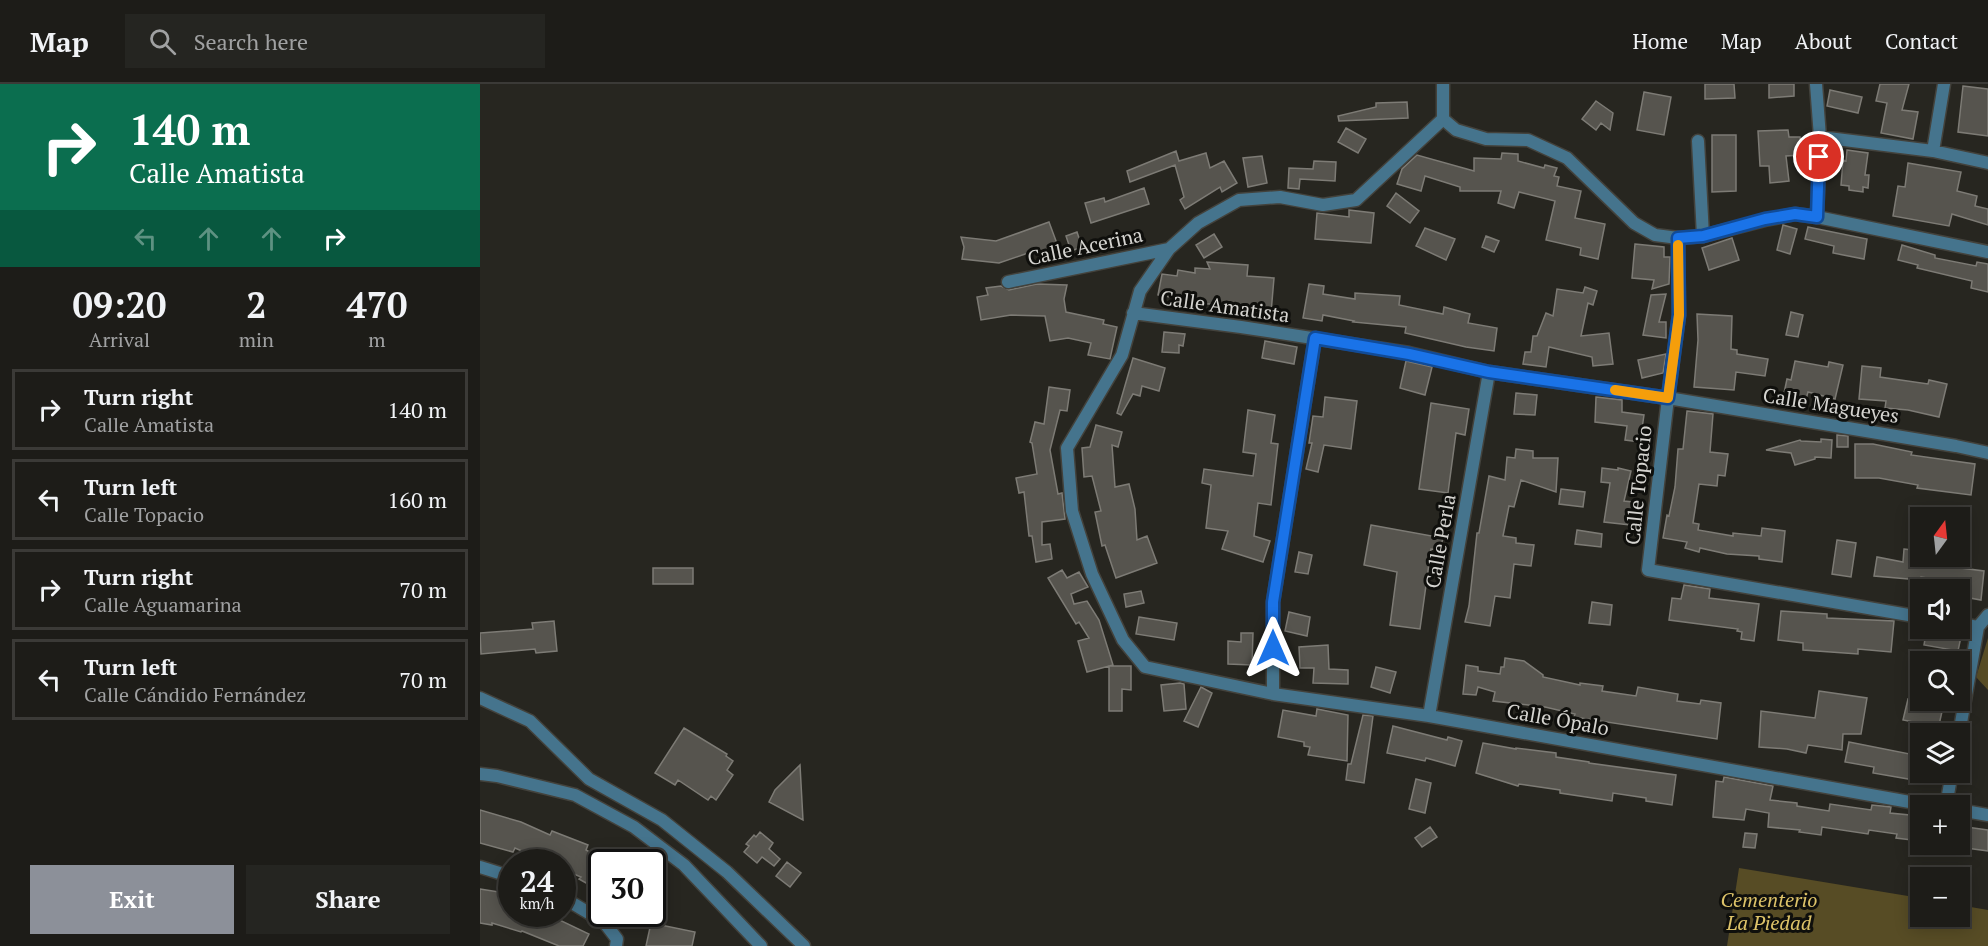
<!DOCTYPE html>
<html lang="en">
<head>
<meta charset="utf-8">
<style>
	:root { --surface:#1d1c18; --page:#252521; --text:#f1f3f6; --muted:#a0a1a2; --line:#3b3a37; --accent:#8c9099 }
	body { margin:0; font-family:"PT Serif",serif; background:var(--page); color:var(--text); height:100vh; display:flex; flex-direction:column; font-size:22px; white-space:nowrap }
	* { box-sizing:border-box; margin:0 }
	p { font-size:20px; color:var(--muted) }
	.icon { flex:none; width:33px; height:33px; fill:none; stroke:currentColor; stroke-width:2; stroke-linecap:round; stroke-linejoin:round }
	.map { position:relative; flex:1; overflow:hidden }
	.side { display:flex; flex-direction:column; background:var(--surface); width:480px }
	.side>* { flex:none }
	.guide { background:#0b6e4f; color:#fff; overflow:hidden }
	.needle { width:39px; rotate:15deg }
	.fabs { position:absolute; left:1430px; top:423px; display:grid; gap:12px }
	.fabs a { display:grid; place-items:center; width:60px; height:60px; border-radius:0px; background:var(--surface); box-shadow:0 3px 15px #0003,0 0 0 2px var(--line); font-size:30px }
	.speed { position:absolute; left:18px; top:765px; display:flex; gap:12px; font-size:30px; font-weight:700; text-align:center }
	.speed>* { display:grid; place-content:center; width:78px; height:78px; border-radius:50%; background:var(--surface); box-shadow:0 3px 15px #0003,0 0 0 2px var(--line); line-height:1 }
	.speed small { font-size:15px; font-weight:400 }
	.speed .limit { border:3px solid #111; border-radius:9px; background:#fff; color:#111 }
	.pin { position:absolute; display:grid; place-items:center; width:51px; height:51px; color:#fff; margin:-26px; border:3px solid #fff; border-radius:50%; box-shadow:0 2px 6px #0007 }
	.me { position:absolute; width:66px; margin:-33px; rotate:0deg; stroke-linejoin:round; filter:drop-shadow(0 0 4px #0008) }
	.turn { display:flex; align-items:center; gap:21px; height:126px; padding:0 30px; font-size:27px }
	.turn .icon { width:78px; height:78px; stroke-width:2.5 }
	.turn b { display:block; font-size:42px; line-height:51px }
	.lanes { display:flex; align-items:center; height:57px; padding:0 30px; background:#0003; justify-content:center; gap:30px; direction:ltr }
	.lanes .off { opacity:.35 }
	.eta { display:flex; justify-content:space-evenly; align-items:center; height:102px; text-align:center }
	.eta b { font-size:36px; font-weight:700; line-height:42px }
	.action { display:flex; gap:12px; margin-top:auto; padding:12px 30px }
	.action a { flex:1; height:69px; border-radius:0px; background:var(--accent); color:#fff; font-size:24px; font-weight:700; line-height:69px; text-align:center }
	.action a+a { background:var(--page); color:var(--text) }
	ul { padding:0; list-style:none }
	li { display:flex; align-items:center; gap:18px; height:81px; margin:0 12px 9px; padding:0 18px; border:3px solid var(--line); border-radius:0px }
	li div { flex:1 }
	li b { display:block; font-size:22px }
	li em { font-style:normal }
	header { display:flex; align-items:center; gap:36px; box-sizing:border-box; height:84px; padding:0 30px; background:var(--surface); border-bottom:2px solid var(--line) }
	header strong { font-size:28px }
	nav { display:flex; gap:33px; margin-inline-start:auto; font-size:21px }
	.search { width:420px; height:54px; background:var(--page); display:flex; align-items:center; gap:15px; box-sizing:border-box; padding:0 21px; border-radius:0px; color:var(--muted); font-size:22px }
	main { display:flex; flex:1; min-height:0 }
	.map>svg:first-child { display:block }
	.green { fill:#574c25 }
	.building { fill:#56544e; stroke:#7d7b75; stroke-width:1.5 }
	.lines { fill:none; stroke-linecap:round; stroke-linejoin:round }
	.minor-casing { stroke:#43423c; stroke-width:15 }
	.tertiary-casing { stroke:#43423c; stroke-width:15 }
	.minor { stroke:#45748d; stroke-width:12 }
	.tertiary { stroke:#45748d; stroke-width:12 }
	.route-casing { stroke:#114b97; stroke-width:15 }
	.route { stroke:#1a73e8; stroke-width:10 }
	.slow { stroke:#f59e0b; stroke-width:10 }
	.labels { text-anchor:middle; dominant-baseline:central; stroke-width:6; stroke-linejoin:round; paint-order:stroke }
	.street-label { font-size:20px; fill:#d5d4d0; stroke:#0f0f0c }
	.park-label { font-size:20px; font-style:italic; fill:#ddc369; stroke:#0f0f0c }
</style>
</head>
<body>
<header>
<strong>Map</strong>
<div class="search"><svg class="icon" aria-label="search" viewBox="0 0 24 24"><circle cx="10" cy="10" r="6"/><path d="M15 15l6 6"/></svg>Search here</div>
<nav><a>Home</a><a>Map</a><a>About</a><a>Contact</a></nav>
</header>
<main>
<section class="side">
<div class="guide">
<div class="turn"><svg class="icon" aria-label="right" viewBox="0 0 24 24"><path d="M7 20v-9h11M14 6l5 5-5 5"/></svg><div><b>140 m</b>Calle Amatista</div></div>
<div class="lanes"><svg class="icon off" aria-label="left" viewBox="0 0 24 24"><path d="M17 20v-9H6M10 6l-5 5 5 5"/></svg><svg class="icon off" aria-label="ahead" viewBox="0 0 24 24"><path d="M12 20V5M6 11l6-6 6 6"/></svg><svg class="icon off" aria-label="ahead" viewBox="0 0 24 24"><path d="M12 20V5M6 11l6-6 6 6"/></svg><svg class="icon" aria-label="right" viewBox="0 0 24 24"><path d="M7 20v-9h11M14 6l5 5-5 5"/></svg></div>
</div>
<div class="eta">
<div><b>09:20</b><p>Arrival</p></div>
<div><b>2</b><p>min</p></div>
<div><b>470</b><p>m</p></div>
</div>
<ul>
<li><svg class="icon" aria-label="right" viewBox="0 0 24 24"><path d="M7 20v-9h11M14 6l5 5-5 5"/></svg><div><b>Turn right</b><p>Calle Amatista</p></div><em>140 m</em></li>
<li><svg class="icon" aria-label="left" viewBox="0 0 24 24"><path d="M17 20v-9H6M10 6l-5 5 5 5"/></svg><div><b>Turn left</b><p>Calle Topacio</p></div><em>160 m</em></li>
<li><svg class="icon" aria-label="right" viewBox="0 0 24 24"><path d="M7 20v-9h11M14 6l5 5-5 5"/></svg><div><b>Turn right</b><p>Calle Aguamarina</p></div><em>70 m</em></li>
<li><svg class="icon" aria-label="left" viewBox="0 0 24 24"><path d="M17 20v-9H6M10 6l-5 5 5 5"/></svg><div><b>Turn left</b><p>Calle Cándido Fernández</p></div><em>70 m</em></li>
</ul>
<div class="action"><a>Exit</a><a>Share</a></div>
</section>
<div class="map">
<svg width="1508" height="862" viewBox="0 0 1508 862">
	<rect width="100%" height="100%" fill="#272620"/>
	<path class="green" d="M1508,554V606L1496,593Z
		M1259,784L1440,814V832H1479V821L1508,826V862H1247Z"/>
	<path class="building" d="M1225,0H1254L1255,14L1225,15Z
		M1289,0H1314V12L1289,14Z
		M1400,0H1429L1422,26L1438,28L1433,55L1401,49L1407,19L1396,17Z
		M1483,2L1508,5V52L1478,48Z
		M1350,6L1382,13L1378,29L1347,22Z
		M1164,8L1191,13L1184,51L1157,46Z
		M1116,17L1133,29L1130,46L1121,39L1116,46L1102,35Z
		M927,18L928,34L859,37L858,32L896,23V19Z
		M866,44L886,55L878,69L858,58Z
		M1308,46L1309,53H1320L1321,71L1306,72L1309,97L1290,99L1289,82H1280L1278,47Z
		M1232,51H1256V107L1232,108Z
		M1367,66L1388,69L1385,91H1389L1388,104L1383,103V108L1369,106V102L1361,101L1363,76L1366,77Z
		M696,67L699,77L726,69L730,84L744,77L757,99L742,108L740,103L705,125L700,116L704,113L695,81L650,98L647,87Z
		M1022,69L1038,70V77L1064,84L1065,81L1077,84L1074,92L1079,93L1077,102L1101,107L1095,134L1125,140L1118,175L1100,171L1101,164L1066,156L1075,117L1039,108L1034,124L1018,119L1021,107H980V103L945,92L941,107L917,100L922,85L937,71L994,87V74L1021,75Z
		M782,72L787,99L768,103L763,74Z
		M834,77L856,78L855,97L820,95L819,105L808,104L809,84L833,85Z
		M1428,79L1481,88L1477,107L1497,112L1495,122L1508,125V141L1472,130L1469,142L1413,132L1418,102L1425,103Z
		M664,104L669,120L611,139L605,119L624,114L625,118Z
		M916,109L939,127L930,139L907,122Z
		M869,126L894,129L891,159L835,155L837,129L869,133Z
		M569,138L579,165L563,171L560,165L519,179L482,175L484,163L481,153L516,157Z
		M1303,141L1317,145L1310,170L1297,166Z
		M1328,143L1387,155L1384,175L1353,169L1354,162L1325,155Z
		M945,144L975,155L966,176L936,162Z
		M597,148L602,163L591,167L586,152Z
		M734,150L742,163L724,174L716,161Z
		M1006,152L1019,157L1014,168L1002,163Z
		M1252,154L1259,176L1229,186L1222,164Z
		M1155,160L1184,163V173H1190L1189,200L1172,205L1174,196L1152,194Z
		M1422,161L1455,171V174L1496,182L1497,178L1508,180V208L1491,204L1492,197L1437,184L1438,181L1418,176Z
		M727,178L768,181L767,192L794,194L791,229L746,226V221L713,219V217L678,211L682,190L697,192L698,186L715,189V184L730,185Z
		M557,200L587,201L584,215L586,228L624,236L623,240L637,243L630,275L608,271L611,259L588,254L570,257L565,232L531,231L501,236L497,213L508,211L506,204L521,202L529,206Z
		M829,200L844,202L843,210L875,215V209L920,212L919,221L963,230L964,223L990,230L988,239L1017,244L1014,267L986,263L925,249L926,243L873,238L874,237L843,231L842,237L823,234Z
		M1105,203L1117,207L1113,221L1108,219L1101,252L1129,249L1133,280L1113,282L1112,273L1069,263L1066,283L1043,280L1045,268H1051L1053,252H1057L1066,229L1073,232L1077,205L1103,209Z
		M1186,210L1179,238H1186V254L1163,251L1171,211Z
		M1311,228L1323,231L1318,253L1306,251Z
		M1217,230L1252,232L1251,265L1257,266V270L1288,275L1285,292L1256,288L1254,306L1214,303L1218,256Z
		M684,248L705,250L703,262L699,261V269L682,268Z
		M785,257L817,263L814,280L782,274Z
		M1186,270L1183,289L1162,294L1158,276Z
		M653,274L685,284L679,307L662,302L660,312L653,310L641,331L637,329Z
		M926,277L952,283L945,311L920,304Z
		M1315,277L1348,283L1349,278L1363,281L1355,315L1328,308L1325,319L1303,314L1307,295L1311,296Z
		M1382,282L1401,284L1400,293L1448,300L1449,296L1467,300L1459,333L1428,326L1405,324L1406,317L1379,315Z
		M569,303L590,306L587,327L580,326L570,366L578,410L582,409L585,435L562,438V461L570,460L572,475L556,478L552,452H549L544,408L539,409L536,394L557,390L552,359L550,358L555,338L564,340Z
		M1036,309L1057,311L1055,331L1034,330Z
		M845,313L877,317L871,365L844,361L838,388L826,385L832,359H829L833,332L843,333Z
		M1116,313L1142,316V328L1164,331L1160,358L1145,356L1147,342L1115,338Z
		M951,319L989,325L985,351L976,349L968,409L939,405Z
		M768,326L795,331L791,359L798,360L791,421L778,419L774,452L790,457L783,478L742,465L748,447L726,444L731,401L722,399L724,385L773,392L776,370L763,368Z
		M1207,327L1233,330L1230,368L1248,370L1245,392L1238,391L1237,402L1219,400L1213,439L1219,440L1218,446L1253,452V449L1281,452L1282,444L1305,447L1302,478L1279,475V472L1247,470L1220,464L1219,468L1205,464L1207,458L1183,454L1187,431L1189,432L1195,403L1198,365H1203Z
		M616,341L642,348L638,363L632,361L635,403L649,400L655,425L657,456L667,452L677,479L636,494L625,461L622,462L615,428L621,427L612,392L604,393L602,364L610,363Z
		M1357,351L1368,352V363H1357Z
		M1341,355L1352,356L1351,374L1335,373V375L1315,381L1311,369L1286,366L1320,356L1321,357L1341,358Z
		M1375,360H1393L1432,368L1431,371L1495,380L1491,411L1437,404L1438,401L1399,394H1375Z
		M1036,365L1053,367V374H1078L1076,408L1041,396L1034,423L1029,422L1023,452L1036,454V459L1054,461L1051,482L1034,480L1030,514L1015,512L1010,542L985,538L989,522L997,449H999L1009,392L1025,396L1027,373L1035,374Z
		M1122,384L1138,386V384L1151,387L1144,417L1153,418L1150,441L1124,438L1130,399L1121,398Z
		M1081,405L1105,408L1103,423L1079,420Z
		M891,441L963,454L960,466L951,465L940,545L910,541L917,488L884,481Z
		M1097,446L1122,450L1121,463L1095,460Z
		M1357,456L1376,459L1371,493L1352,490Z
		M1424,465L1440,467V472H1484L1481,484L1504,487L1501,516L1479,512V506H1474L1475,498L1441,493L1440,496L1394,492L1397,473L1423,478Z
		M819,468L832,471L828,490L815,488Z
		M173,484H213V500H173Z
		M582,486L587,494L599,488L608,503L591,510L594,520L607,517L619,536L633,581L607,588L598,557L609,554L599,538L596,540L568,494Z
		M1204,501L1230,505L1229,514L1279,520L1274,557L1261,555L1262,548L1257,547L1258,545L1189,536L1192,514L1201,515Z
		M661,507L664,519L646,523L644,510Z
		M1112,518L1132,521L1130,541L1109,539Z
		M1301,527L1347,530V534L1414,537L1411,568L1378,565V570L1323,566V559L1298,556Z
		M809,528L830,533L827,552L805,547Z
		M659,533L697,539L694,556L656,550Z
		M74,537L77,567L56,569L55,565L1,570L0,549L53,545L52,539Z
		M1447,544H1461L1482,548L1478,567L1444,561Z
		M761,549H773L772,581L748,580V557L761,558Z
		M848,561L849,585L868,586V600L833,599L834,584H820L819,563Z
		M1025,574L1044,577L1063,591V593L1100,601V599L1123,602L1122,607L1156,612L1158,603L1198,610L1197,617L1220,620L1221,616L1241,619L1237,655L1094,633L1095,630L1065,623L1013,617L1015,608L998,603L996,611L983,610L986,581L998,583V587L1020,590L1021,583H1024Z
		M629,582H651V606L642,605V627H629Z
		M896,583L916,588L910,609L891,603Z
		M700,599L704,600L706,625L684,627L681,601Z
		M721,603L732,609L718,643L704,637Z
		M1339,607L1387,614L1381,650H1363L1362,666L1328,661L1326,669L1307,665L1279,663L1281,627L1335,634Z
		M1428,615L1463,623L1457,650H1442L1444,640L1423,636Z
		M837,625L868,631L867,677L828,671L830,663L824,662V658L798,653L803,626L836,632Z
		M883,631L893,632L884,699L866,696L868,680H871Z
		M913,642L967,656L968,653L982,657L975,682L946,674L945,677L907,669Z
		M204,644L247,670L246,672L253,677L247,686L253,691L236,716L231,712L228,716L198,696L195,701L175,689Z
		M1369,658L1440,672V697L1393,689L1394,683L1365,678Z
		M1003,659L1036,665V664L1076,669V673L1109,678V679L1196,691L1192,721L1166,717V714L1133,709L1132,717L1080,709V706L1039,700L1038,702L996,689Z
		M320,681L323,736L289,718L295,706Z
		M1244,693L1293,702L1290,716L1317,719V722L1349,727L1350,720L1391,726L1392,721L1411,723L1410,729L1440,732V757L1416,754L1417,750L1389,746L1388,750L1342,743L1341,751L1319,748L1320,746L1288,743L1289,729L1266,725L1264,736L1233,733L1236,697L1243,698Z
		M936,695L951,699L945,729L929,725Z
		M0,726L41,738L70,751L72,747L108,761L106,766L122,775V808L99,795L101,793L82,785V778H67L35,764L33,768L0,759Z
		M1479,742L1508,746V767L1479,763Z
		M950,743L957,753L942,763L935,754Z
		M280,748L293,759L289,765L300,775L294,782L282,773L277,779L264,768L269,762L266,760L274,751L276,753Z
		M1265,749L1277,750L1275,764L1263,763Z
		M307,778L321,789L310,803L296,792Z
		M0,805L32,810V830H67L109,850L103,862H79L42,847L41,848L12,839V841L0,839Z
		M171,839L215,848L212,862H166Z"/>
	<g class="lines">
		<defs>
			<path id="minor" d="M1336,0L1340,53L1337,133
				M963,35L876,116L843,121L800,113L759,116L718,139L689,165L660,207L642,271L587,364L592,427L612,490L643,556L665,583L793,610L949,632L1452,722
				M1340,53L1453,67L1508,79
				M1218,57L1223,152
				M1453,67L1464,0
				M1198,154L1199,231L1188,314L1168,486L1440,533
				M528,198L689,165
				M653,229L761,243L929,269L1009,288L1188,314L1476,362L1508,369
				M1479,539L1498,543
				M793,610V518L835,254
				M0,614L50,637L109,695L182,736L247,788L324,862
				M949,632L1009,288
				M1479,650L1498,543L1508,531
				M1466,722L1472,688
				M1479,726L1508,731
				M0,783L32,793
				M82,813L124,838L137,855L136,862"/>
			<path id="tertiary" d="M963,0V35L976,46L1006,55L1048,56L1087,74L1154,139L1175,151L1198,154L1223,152L1285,136L1315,130L1337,133L1508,168
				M0,690L17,692L95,711L154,743L204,781L281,862"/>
		</defs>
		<use href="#minor" class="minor-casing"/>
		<use href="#tertiary" class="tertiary-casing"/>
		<use href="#minor" class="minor"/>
		<use href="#tertiary" class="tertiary"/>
	</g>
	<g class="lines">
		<defs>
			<path id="route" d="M793,564V518L835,254L929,270L1009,288L1188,314L1199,231L1198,154L1223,152L1285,135L1315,130L1337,133L1339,73"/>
		</defs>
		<use href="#route" class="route-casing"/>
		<use href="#route" class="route"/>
		<path class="slow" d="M1135,306L1188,314L1199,231L1198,161"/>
	</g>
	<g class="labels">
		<g class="street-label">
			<text transform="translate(605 162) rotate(-12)">Calle Acerina</text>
			<text transform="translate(745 222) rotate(8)">Calle Amatista</text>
			<text transform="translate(1351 321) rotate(9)">Calle Magueyes</text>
			<text transform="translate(1158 401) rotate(-84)">Calle Topacio</text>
			<text transform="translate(960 457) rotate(-80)">Calle Perla</text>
			<text transform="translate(1078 635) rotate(10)">Calle Ópalo</text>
		</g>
		<g class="park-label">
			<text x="1289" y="815">Cementerio<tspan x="1289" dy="23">La Piedad</tspan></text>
		</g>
	</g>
</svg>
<div class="fabs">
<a><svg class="needle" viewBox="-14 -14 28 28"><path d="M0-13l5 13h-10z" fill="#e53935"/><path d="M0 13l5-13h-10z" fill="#a0a1a2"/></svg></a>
<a><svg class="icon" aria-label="sound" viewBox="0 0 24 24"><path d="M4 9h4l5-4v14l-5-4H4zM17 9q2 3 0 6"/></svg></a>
<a><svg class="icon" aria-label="search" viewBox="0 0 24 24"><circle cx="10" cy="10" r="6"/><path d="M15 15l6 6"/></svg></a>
<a><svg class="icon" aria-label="layers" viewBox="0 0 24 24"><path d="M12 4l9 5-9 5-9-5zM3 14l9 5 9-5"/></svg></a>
<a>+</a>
<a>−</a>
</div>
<div class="speed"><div>24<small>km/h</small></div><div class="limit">30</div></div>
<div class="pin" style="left:1339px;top:73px;background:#d93025"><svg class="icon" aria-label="arrive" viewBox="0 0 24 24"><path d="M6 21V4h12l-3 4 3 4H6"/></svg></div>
<svg class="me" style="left:793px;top:564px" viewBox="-20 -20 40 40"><path d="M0-17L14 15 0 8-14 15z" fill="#1a73e8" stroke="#fff" stroke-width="4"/></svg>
</div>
</main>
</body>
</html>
